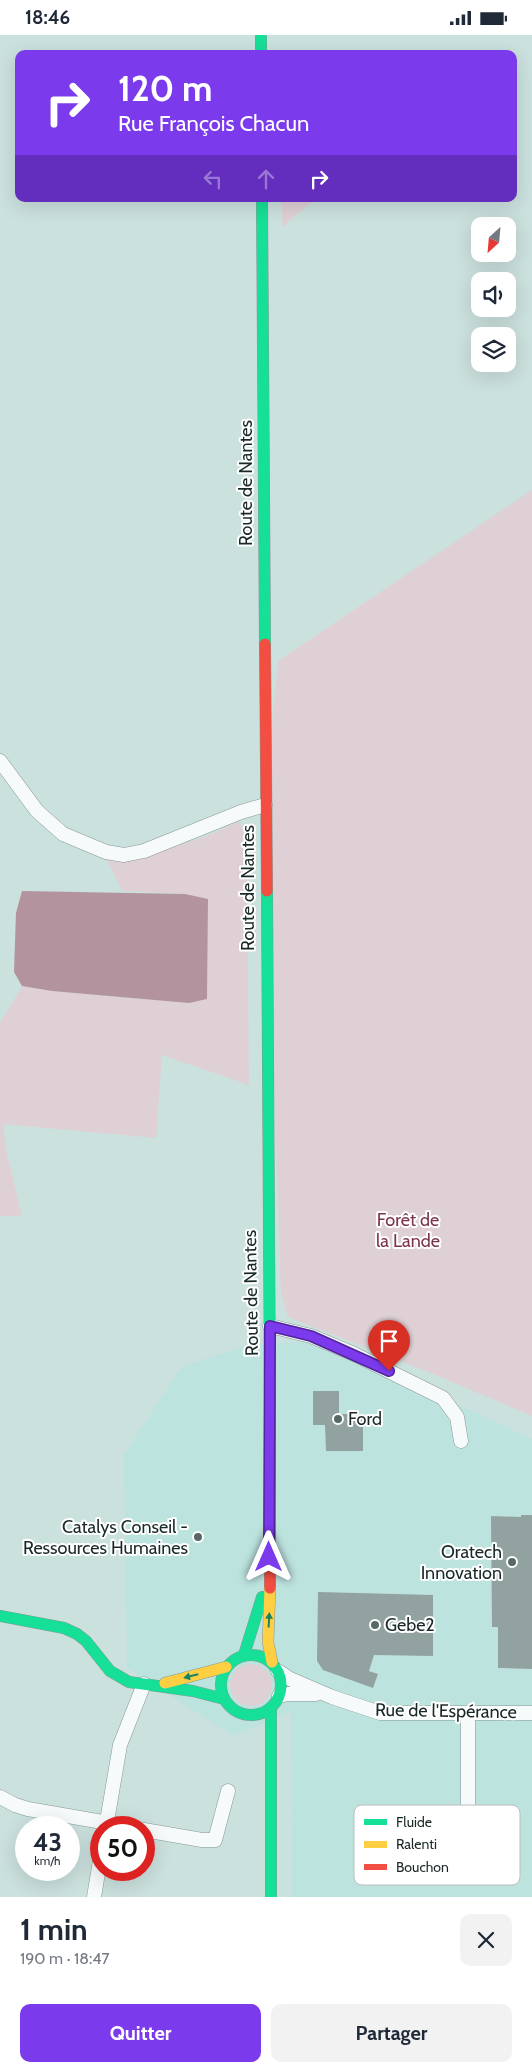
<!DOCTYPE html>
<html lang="fr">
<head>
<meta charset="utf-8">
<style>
	:root { --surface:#fff; --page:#f2f2f3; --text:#1f2937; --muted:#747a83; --accent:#7c3aed }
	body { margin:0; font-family:Cabin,sans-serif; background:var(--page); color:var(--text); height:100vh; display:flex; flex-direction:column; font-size:19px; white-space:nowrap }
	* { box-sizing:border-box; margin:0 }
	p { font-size:16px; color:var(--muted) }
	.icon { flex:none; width:28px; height:28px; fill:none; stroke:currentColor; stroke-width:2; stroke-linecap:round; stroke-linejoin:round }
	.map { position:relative; height:1862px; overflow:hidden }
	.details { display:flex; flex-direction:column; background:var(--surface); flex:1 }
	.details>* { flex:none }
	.guide { position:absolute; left:15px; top:15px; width:502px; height:152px; border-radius:10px; box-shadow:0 5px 20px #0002; background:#7c3aed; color:#fff; overflow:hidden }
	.needle { width:32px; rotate:206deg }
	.buttons { position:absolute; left:471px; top:182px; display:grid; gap:10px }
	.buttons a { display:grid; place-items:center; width:45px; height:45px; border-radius:10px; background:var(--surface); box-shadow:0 5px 20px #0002; font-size:25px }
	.speed { position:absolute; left:15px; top:1781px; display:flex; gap:10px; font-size:25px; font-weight:700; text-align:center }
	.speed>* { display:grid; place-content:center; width:65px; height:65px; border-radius:50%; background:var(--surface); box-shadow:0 5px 20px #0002; line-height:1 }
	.speed small { font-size:12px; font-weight:400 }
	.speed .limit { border:8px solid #d22; background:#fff; color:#111 }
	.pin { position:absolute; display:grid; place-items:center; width:42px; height:42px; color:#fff; margin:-51px -21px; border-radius:50% 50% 50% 0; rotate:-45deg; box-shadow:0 0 5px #0007 }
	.pin .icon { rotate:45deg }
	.me { position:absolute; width:55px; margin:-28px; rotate:0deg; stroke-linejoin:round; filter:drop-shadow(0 0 4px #0008) }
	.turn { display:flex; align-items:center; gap:18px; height:105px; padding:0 20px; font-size:22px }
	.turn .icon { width:65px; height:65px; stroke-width:2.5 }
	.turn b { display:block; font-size:35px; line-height:42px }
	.lanes { display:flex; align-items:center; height:48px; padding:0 20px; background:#0003; justify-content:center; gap:25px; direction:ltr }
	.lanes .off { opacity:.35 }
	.round { display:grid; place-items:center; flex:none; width:52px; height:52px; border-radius:10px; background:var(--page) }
	.head { display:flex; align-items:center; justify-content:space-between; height:85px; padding:0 20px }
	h1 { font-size:30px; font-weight:700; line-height:38px }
	.cta { display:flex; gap:10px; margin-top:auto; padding:10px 20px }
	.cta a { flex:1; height:58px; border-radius:10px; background:var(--accent); color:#fff; font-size:20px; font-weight:700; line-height:58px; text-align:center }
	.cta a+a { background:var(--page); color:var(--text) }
	.status { display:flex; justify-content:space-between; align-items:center; height:35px; padding:0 25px; background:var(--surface); direction:ltr }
	.status svg { height:14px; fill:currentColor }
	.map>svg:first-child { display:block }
	.built { fill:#bde3df }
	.green { fill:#ded0d5 }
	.water { fill:#b3939e }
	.building { fill:#92a2a0 }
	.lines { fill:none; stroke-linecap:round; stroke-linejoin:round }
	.street-casing { stroke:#889997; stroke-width:15 }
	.fast-casing { stroke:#889997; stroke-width:12 }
	.slow-casing { stroke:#889997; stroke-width:12 }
	.jam-casing { stroke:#889997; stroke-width:12 }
	.street { stroke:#f7fafa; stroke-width:14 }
	.fast { stroke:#16e098; stroke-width:11 }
	.slow { stroke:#ffcf43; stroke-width:11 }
	.jam { stroke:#f24e42; stroke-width:11 }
	.oneway { fill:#188460 }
	.route-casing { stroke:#51269a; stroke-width:12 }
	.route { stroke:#7c3aed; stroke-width:9 }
	.poi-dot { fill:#576967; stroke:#fff; stroke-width:2 }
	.labels { text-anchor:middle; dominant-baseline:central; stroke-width:4; stroke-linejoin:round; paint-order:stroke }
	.street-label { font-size:18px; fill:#192927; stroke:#fff }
	.park-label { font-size:18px; fill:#7c344e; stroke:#fff }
	.poi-label { font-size:18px; fill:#192927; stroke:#fff; text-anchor:start }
	.key { fill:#fff; stroke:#babfbe; stroke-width:1 }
	.key-label { font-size:14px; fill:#192927 }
</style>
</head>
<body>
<div class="status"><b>18:46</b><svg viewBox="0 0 49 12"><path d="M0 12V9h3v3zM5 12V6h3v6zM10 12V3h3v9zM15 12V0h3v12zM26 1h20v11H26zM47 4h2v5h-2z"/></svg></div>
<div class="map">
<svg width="532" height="1862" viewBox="0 0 532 1862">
	<rect width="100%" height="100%" fill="#cbe1de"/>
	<path class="built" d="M306,1307L428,1356L532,1404V1862H292L291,1677L233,1701L127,1633L124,1420L182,1331L252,1309Z"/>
	<path class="green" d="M282,164H315L282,192Z
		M532,455V1381L433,1339L288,1282L281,1258L265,762L278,626Z
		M240,786L247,810L249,1050L162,1020L156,1103L3,1089L7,1119L22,1181H0V988L22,951L52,956L189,968L207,964L185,859L122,856L106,822L136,824L204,802Z
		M230 1650a21 21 0 1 1 42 0a21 21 0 1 1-42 0Z"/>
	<path class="water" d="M22,856L185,859L208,864L207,964L189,968L52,956L22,951L14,937L16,878Z"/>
	<path class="building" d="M313,1356H339V1379H363V1416H326L325,1390H313Z
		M521,1480H532V1634L498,1633V1592H492L491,1481L521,1482Z
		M318,1557L433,1560V1621L374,1620L369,1636L378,1639L373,1653L323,1635L317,1626Z"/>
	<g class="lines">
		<defs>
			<path id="street" d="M0,726L37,776L63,799L106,817L124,820L144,816L241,777L265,770
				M270,1291L311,1301L354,1319L443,1363L457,1382L461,1406
				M278,1636L290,1644L332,1662L380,1678H532
				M279,1661L288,1659H316
				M0,1762L15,1770L28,1774L131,1792
				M106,1792L120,1710L144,1649
				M144,1795L202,1805H215L228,1756
				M455,1832L466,1810L468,1795V1678
				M94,1862L101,1820"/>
			<path id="fast" d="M261,0V19
				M262,164L265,609
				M267,856L270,1363
				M0,1581L64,1593L77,1599L86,1606L110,1636L129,1647L193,1656L224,1664
				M221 1650a30 30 0 1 1 60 0a30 30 0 1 1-60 0Z
				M244,1620L262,1562
				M271,1673V1862"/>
			<path id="slow" d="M270,1553L268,1607L272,1627
				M165,1648L226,1632"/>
			<path id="jam" d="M265,609L267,856
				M270,1363V1553"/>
		</defs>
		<use href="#street" class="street-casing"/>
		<use href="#fast" class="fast-casing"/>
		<use href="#slow" class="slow-casing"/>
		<use href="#jam" class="jam-casing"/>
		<use href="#street" class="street"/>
		<use href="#fast" class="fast"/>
		<use href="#slow" class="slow"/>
		<use href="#jam" class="jam"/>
	</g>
	<defs><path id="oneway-solid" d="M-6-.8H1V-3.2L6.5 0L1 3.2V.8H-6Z" transform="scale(1.25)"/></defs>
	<g class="oneway">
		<use href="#oneway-solid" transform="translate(269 1585) rotate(-87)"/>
		<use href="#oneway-solid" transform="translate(191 1641) rotate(166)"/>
	</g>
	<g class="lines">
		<defs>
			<path id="route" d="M269,1522L270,1291L311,1301L389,1336"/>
		</defs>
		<use href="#route" class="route-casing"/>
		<use href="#route" class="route"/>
	</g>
	<g class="poi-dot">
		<circle cx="338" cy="1384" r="5"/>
		<circle cx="198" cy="1502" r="5"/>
		<circle cx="512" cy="1527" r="5"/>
		<circle cx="375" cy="1590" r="5"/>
	</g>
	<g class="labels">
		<g class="street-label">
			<text transform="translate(246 448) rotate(-90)">Route de Nantes</text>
			<text transform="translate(248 853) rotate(-90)">Route de Nantes</text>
			<text transform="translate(251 1258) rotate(-91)">Route de Nantes</text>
			<text transform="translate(446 1676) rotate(1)">Rue de l'Espérance</text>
		</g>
		<g class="park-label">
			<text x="408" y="1185">Forêt de<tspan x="408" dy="21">la Lande</tspan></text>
		</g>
		<g class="poi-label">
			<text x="348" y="1384">Ford</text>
			<text x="188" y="1492" text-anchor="end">Catalys Conseil -<tspan x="188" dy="21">Ressources Humaines</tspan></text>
			<text x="502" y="1517" text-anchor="end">Oratech<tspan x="502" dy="21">Innovation</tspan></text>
			<text x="385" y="1590">Gebe2</text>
		</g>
	</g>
	<rect x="354" y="1770" width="166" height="80" rx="8" class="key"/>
	<rect x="364" y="1784" width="23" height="6" fill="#16e098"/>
	<rect x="364" y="1806" width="23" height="7" fill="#ffcf43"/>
	<rect x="364" y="1829" width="23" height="6" fill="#f24e42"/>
	<g class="key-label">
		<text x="396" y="1792">Fluide</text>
		<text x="396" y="1814">Ralenti</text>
		<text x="396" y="1837">Bouchon</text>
	</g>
</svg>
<div class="buttons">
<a><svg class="needle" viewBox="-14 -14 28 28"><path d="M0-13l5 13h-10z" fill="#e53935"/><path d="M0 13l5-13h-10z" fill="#747a83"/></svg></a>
<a><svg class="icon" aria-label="sound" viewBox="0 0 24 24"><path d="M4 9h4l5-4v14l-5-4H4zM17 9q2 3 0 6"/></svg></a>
<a><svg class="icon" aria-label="layers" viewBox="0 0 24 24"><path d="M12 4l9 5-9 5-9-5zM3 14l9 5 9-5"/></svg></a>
</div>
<div class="speed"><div>43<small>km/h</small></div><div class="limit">50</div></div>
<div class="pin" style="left:389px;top:1336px;background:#d93025"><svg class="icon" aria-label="arrive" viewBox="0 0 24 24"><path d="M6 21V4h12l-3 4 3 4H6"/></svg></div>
<svg class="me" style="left:269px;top:1522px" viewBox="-20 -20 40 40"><path d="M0-17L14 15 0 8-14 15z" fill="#7c3aed" stroke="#fff" stroke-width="4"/></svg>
<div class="guide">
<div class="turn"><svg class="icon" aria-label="right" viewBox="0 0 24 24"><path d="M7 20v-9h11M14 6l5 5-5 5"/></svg><div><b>120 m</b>Rue François Chacun</div></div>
<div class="lanes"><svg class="icon off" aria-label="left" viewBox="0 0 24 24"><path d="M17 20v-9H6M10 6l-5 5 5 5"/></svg><svg class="icon off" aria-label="ahead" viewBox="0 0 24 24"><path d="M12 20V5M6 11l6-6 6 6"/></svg><svg class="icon" aria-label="right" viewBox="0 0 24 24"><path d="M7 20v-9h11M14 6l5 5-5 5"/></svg></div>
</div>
</div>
<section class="details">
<div class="head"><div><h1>1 min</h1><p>190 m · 18:47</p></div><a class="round"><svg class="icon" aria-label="close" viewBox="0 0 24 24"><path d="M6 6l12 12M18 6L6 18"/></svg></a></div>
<div class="cta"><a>Quitter</a><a>Partager</a></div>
</section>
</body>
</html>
